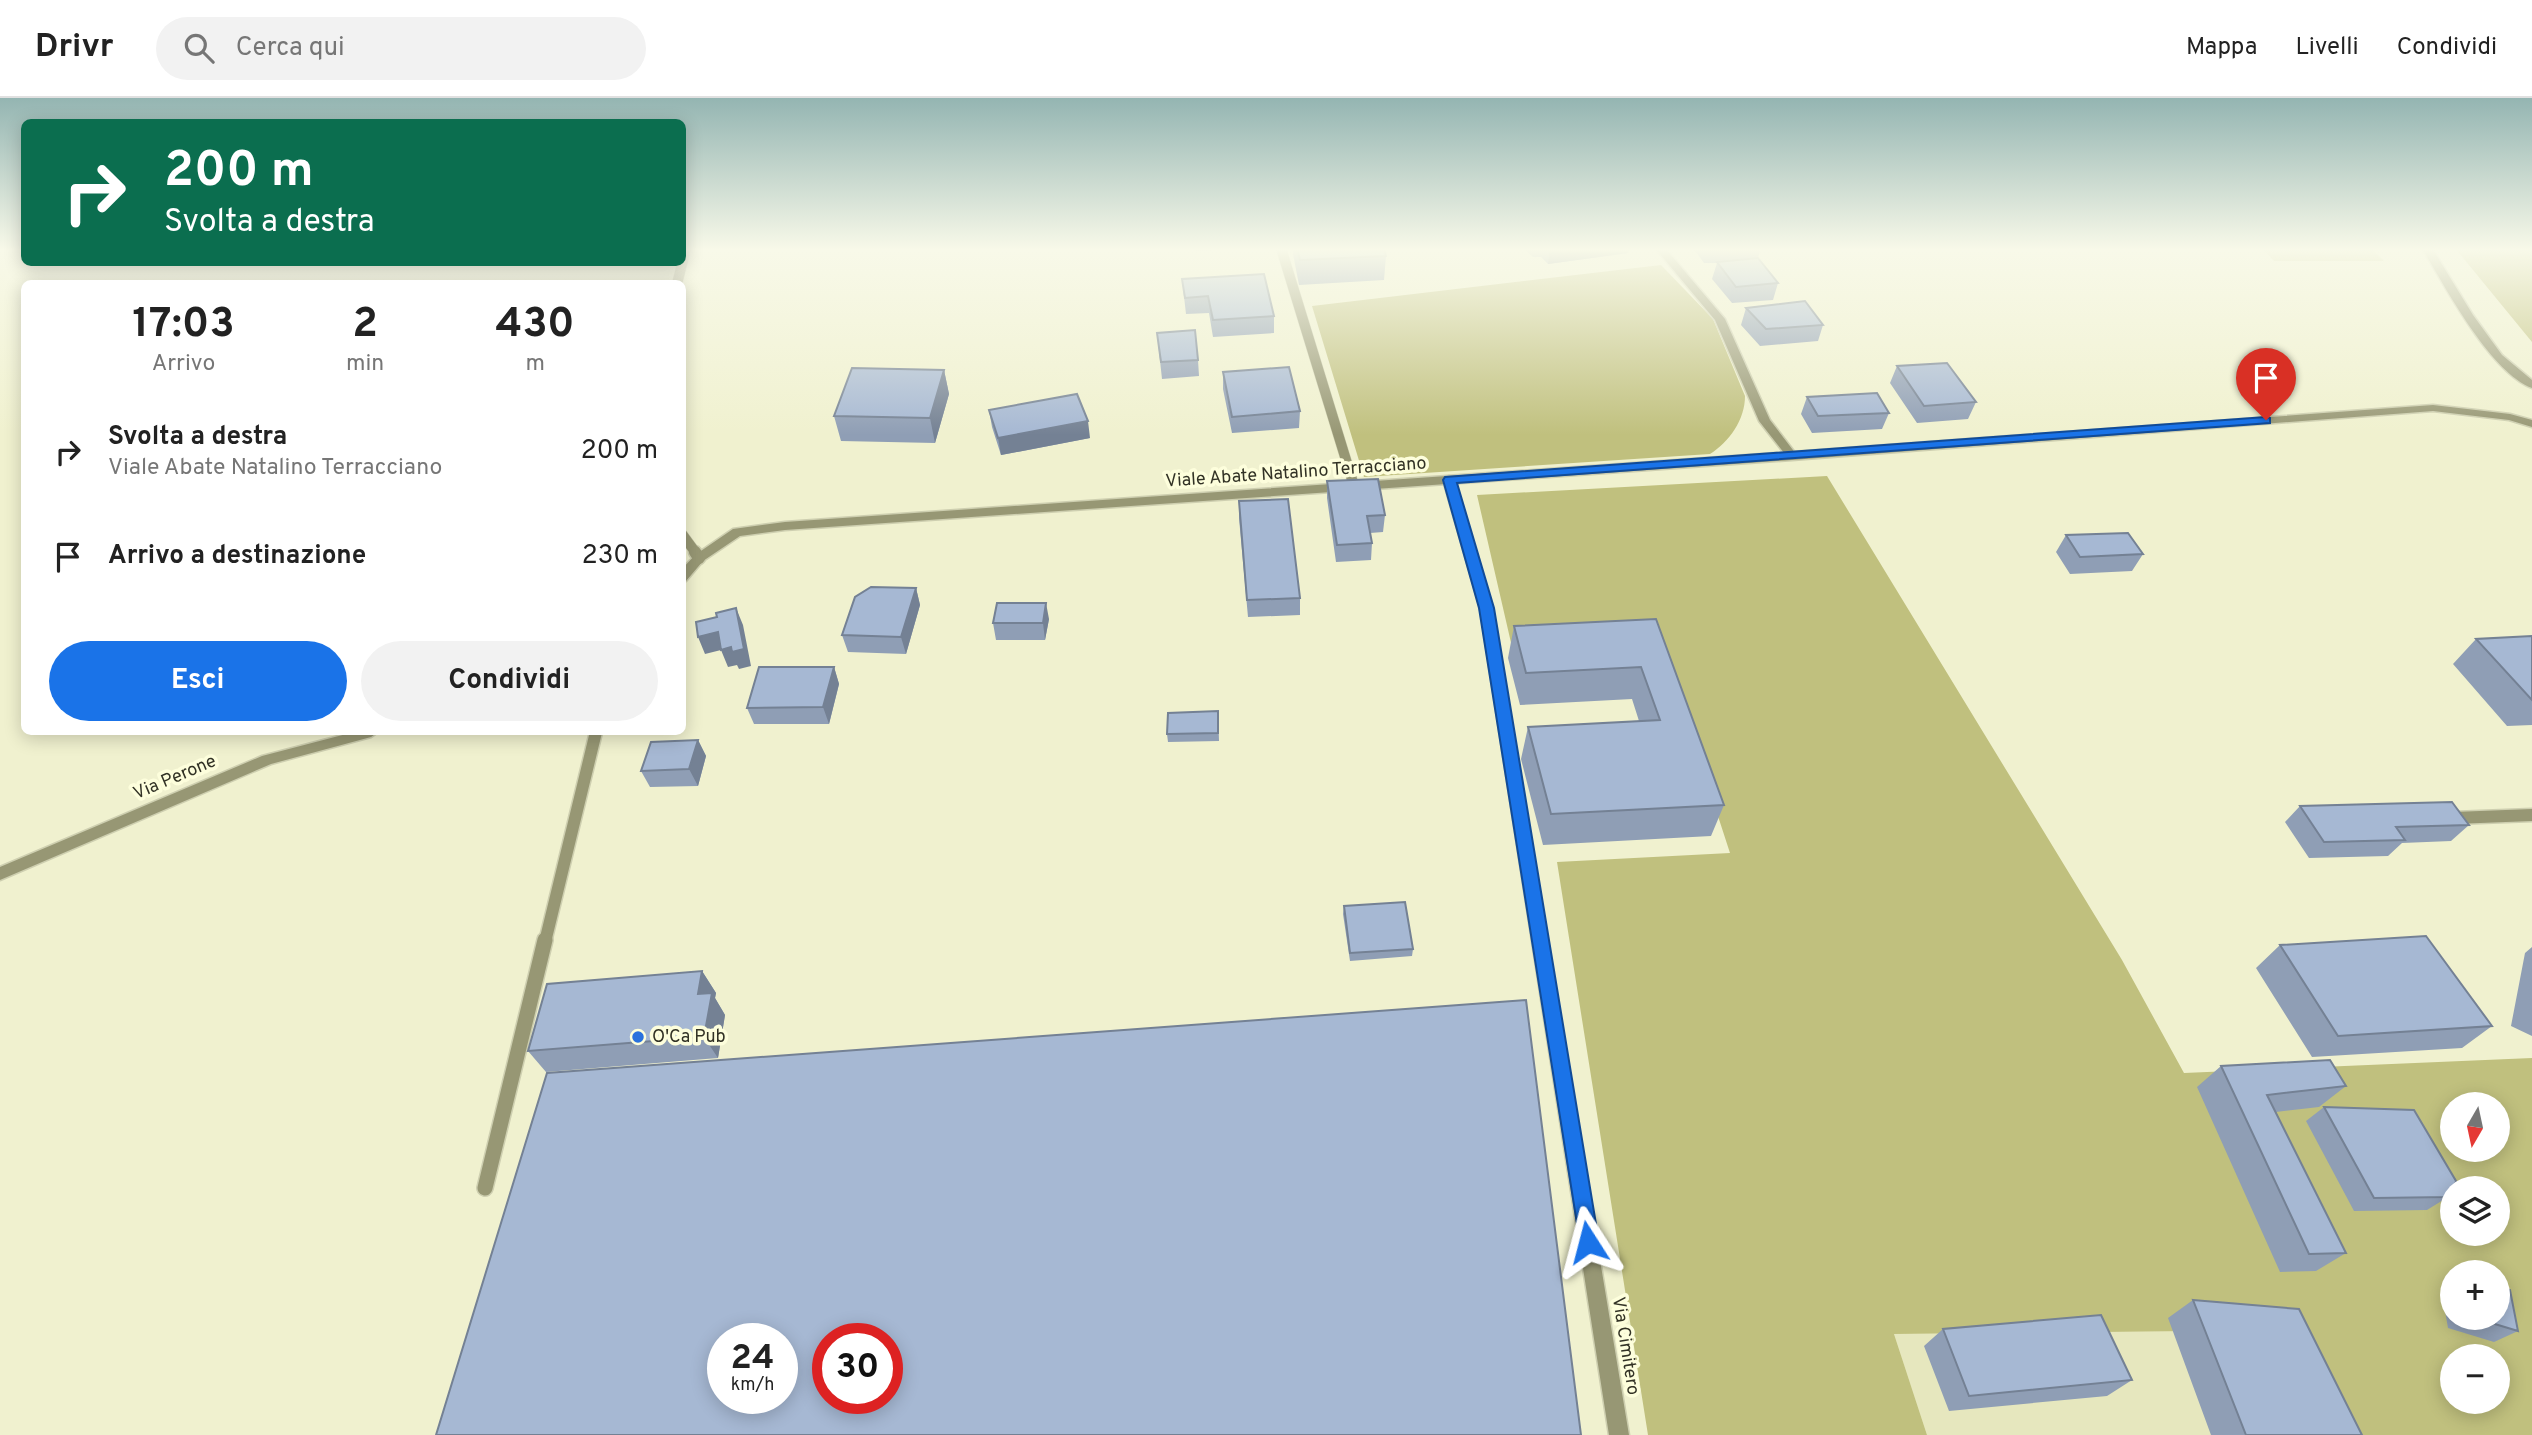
<!DOCTYPE html>
<html lang="it">
<head>
<meta charset="utf-8">
<style>
	:root { --surface:#fff; --page:#f2f2f2; --text:#222; --muted:#767676; --line:#e0e0e0; --accent:#1a73e8 }
	body { margin:0; font-family:Overpass,sans-serif; background:var(--page); color:var(--text); height:100vh; display:flex; flex-direction:column; font-size:26px; white-space:nowrap }
	* { box-sizing:border-box; margin:0 }
	p { font-size:23px; color:var(--muted) }
	.icon { flex:none; width:38px; height:38px; fill:none; stroke:currentColor; stroke-width:2; stroke-linecap:round; stroke-linejoin:round }
	.map { position:relative; flex:1; overflow:hidden }
	.side { position:absolute; left:21px; top:182px; width:665px; height:455px; display:flex; flex-direction:column; background:var(--surface); border-radius:10px; box-shadow:0 4px 18px #0003 }
	.side>* { flex:none }
	.hud { position:absolute; left:21px; top:21px; width:665px; height:147px; border-radius:10px; box-shadow:0 4px 18px #0003; background:#0b6e4f; color:#fff; overflow:hidden }
	.needle { width:46px; rotate:189deg }
	.tools { position:absolute; left:2440px; top:994px; display:grid; gap:14px }
	.tools a { display:grid; place-items:center; width:70px; height:70px; border-radius:50%; background:var(--surface); box-shadow:0 4px 18px #0003; font-size:35px }
	.speed { position:absolute; left:707px; top:1225px; display:flex; gap:14px; font-size:35px; font-weight:700; text-align:center }
	.speed>* { display:grid; place-content:center; width:91px; height:91px; border-radius:50%; background:var(--surface); box-shadow:0 4px 18px #0003; line-height:1 }
	.speed small { font-size:18px; font-weight:400 }
	.speed .limit { border:10px solid #d22; background:#fff; color:#111 }
	.pin { position:absolute; display:grid; place-items:center; width:60px; height:60px; color:#fff; margin:-72px -30px; border-radius:50% 50% 50% 0; rotate:-45deg; box-shadow:0 0 7px #0007 }
	.pin .icon { rotate:45deg }
	.me { position:absolute; width:77px; margin:-38px; rotate:351deg; stroke-linejoin:round; filter:drop-shadow(0 0 5px #0008) }
	.turn { display:flex; align-items:center; gap:24px; height:147px; padding:0 28px; font-size:32px }
	.turn .icon { width:91px; height:91px; stroke-width:2.5 }
	.turn b { display:block; font-size:49px; line-height:60px }
	.eta { display:flex; justify-content:space-evenly; align-items:center; height:119px; text-align:center }
	.eta b { font-size:42px; font-weight:700; line-height:49px }
	.action { display:flex; gap:14px; margin-top:auto; padding:14px 28px }
	.action a { flex:1; height:80px; border-radius:42px; background:var(--accent); color:#fff; font-size:28px; font-weight:700; line-height:80px; text-align:center }
	.action a+a { background:var(--page); color:var(--text) }
	ul { padding:0; list-style:none }
	li { display:flex; align-items:center; gap:21px; height:105px; padding:0 28px }
	li div { flex:1 }
	li b { display:block; font-size:26px }
	li em { font-style:normal }
	header { display:flex; align-items:center; gap:42px; box-sizing:border-box; height:98px; padding:0 35px; background:var(--surface); border-bottom:2px solid var(--line) }
	header strong { font-size:33px }
	nav { display:flex; gap:38px; margin-inline-start:auto; font-size:24px }
	.search { width:490px; height:63px; background:var(--page); display:flex; align-items:center; gap:18px; box-sizing:border-box; padding:0 24px; border-radius:38px; color:var(--muted); font-size:26px }
	.map>svg:first-child { display:block }
	.built { fill:#e6e7be }
	.green { fill:#c0c07e; fill-rule:evenodd }
	.lines { fill:none; stroke-linecap:round; stroke-linejoin:round }
	.service-far2-casing { stroke:#cecfb0; stroke-width:11 }
	.service-far1-casing { stroke:#cecfb0; stroke-width:15 }
	.service-casing { stroke:#cecfb0; stroke-width:18 }
	.minor-casing { stroke:#cecfb0; stroke-width:3 }
	.tertiary-casing { stroke:#cecfb0; stroke-width:3 }
	.service-far2 { stroke:#979774; stroke-width:10 }
	.service-far1 { stroke:#979774; stroke-width:12 }
	.service { stroke:#979774; stroke-width:15 }
	.minor { fill:#979774; fill-rule:evenodd }
	.tertiary { fill:#979774; fill-rule:evenodd }
	.wall { fill:#8f9eb5 }
	.shaded-wall { fill:#748194 }
	.building { fill:#a6b8d3; stroke:#748194; stroke-width:2; fill-rule:evenodd }
	.route { fill:#1a73e8; stroke:#114b97; stroke-width:2 }
	.poi-dot { fill:#2971dd; stroke:#fdfedc; stroke-width:2.5 }
	.labels { text-anchor:middle; dominant-baseline:central; stroke-width:7; stroke-linejoin:round; paint-order:stroke }
	.street-label { font-size:18px; fill:#323225; stroke:#fdfedc }
	.poi-label { font-size:18px; fill:#323225; stroke:#fdfedc; text-anchor:start }
</style>
</head>
<body>
<header>
<strong>Drivr</strong>
<div class="search"><svg class="icon" aria-label="search" viewBox="0 0 24 24"><circle cx="10" cy="10" r="6"/><path d="M15 15l6 6"/></svg>Cerca qui</div>
<nav><a>Mappa</a><a>Livelli</a><a>Condividi</a></nav>
</header>
<div class="map">
<svg width="2532" height="1337" viewBox="0 0 2532 1337">
	<rect width="100%" height="100%" fill="#f0f1cf"/>
	<path class="built" d="M2300,1232L2348,1337H1927L1894,1236Z"/>
	<path class="green" d="M2262,150H2371L2384,163H2274Z
		M2455,150H2532V244Z
		M1661,167L1713,221L1745,298C1745,322 1729,344 1710,356L1364,379L1312,208Z
		M1827,378L2122,862L2184,975L2532,960V1337H2348L2300,1232L1894,1236L1927,1337H1648L1557,764L1730,755L1661,543L1512,549L1477,397ZM2452,1006H2497V1052H2452ZM2452,1090H2497V1136H2452ZM2452,1174H2497V1220H2452ZM2452,1258H2497V1304H2452Z"/>
	<g class="lines">
		<defs>
			<path id="service-far2" d="M1281,150L1354,388
				M677,186L686,150
				M682,436L696,455"/>
			<path id="service-far1" d="M695,454L699,460
				M2454,720L2532,717
				M545,844L596,634"/>
			<path id="service" d="M485,1090L545,842"/>
			<path id="minor" d="M1655,150H1665L1725,221L1770,322L1796,356V360H1788L1759,323L1715,222Z
				M2422,150H2432L2473,217L2502,257L2532,282V290C2490,274 2445,189 2422,150Z
				M1449,378L1455,382L1492,510L1629,1337H1609L1480,510L1443,382Z"/>
			<path id="tertiary" d="M2433,307L2510,316L2532,322V329L2509,322L2433,313L1792,362L785,432L740,438L703,463L686,483L682,484V471L695,457L733,431L785,424L1792,354Z
				M354,634H378L371,639L271,666L0,782V769L262,658Z"/>
		</defs>
		<use href="#service-far2" class="service-far2-casing"/>
		<use href="#service-far1" class="service-far1-casing"/>
		<use href="#service" class="service-casing"/>
		<use href="#minor" class="minor-casing"/>
		<use href="#tertiary" class="tertiary-casing"/>
		<use href="#service-far2" class="service-far2"/>
		<use href="#service-far1" class="service-far1"/>
		<use href="#service" class="service"/>
		<use href="#minor" class="minor"/>
		<use href="#tertiary" class="tertiary"/>
	</g>
	<path class="wall" d="M1195,150H1248L1195,153Z
		M1294,150H1384L1386,158L1384,182L1299,187L1293,156Z
		M1523,150H1629L1628,155L1548,166L1541,159H1533Z
		M1693,150H1761L1758,160L1778,185L1773,202L1732,205L1712,181L1717,165H1704Z
		M1182,181L1274,218V235L1213,239L1209,215L1186,216Z
		M1746,210L1823,227L1818,243L1760,248L1741,227Z
		M1157,235L1198,262L1199,278L1162,281Z
		M1897,268L1976,304L1968,321L1917,325L1890,285Z
		M944,272L949,296L935,345L841,343L834,318Z
		M1223,274L1300,313L1299,330L1232,335L1223,291Z
		M1807,299L1889,315L1882,331L1812,335L1801,316Z
		M989,312L1090,340L1001,357L992,329Z
		M1327,383L1385,417L1383,434L1370,435L1372,445L1371,462L1336,464L1327,400Z
		M1239,403L1300,500V517L1248,519L1239,420Z
		M2066,437L2143,456L2132,473L2070,476L2056,454Z
		M916,490L920,507L906,556L848,554L842,537Z
		M1049,521L1045,542H996L993,525Z
		M1656,521L1724,707L1711,738L1543,747L1521,661L1528,629L1639,623L1632,601L1520,607L1508,560L1514,528Z
		M2476,541L2532,602V627L2507,628L2453,566Z
		M834,569L839,586L829,626H754L747,610Z
		M1218,613L1219,643L1168,644L1167,636Z
		M698,642L706,658L698,688L650,689L641,673Z
		M2300,708L2469,727L2451,743L2402,745L2388,758L2309,760L2285,724Z
		M1344,808L1413,851L1412,858L1350,863L1343,816Z
		M2280,847L2492,928L2462,950L2312,959L2256,870Z
		M2532,849V938L2511,928L2525,855Z
		M702,873L716,895L715,900L725,917L718,960L546,974L528,953Z
		M2221,968L2346,988L2319,1009L2276,1014L2346,1155L2316,1173L2280,1174L2197,989Z
		M2324,1009L2448,1099L2427,1112L2354,1113L2306,1023Z
		M2452,1184V1220H2497L2518,1233L2494,1244L2448,1230L2441,1190Z
		M2193,1202L2362,1337H2211L2168,1220Z
		M1943,1231L2132,1282L2107,1298L1949,1313L1924,1248Z"/>
	<path class="shaded-wall" d="M1550,150H1629L1628,155L1548,166Z
		M944,272L949,296L935,345L930,320Z
		M1088,323L1090,340L1001,357L998,340Z
		M916,490L920,507L906,556L901,539Z
		M1046,505L1049,521L1045,542L1043,525Z
		M736,510L743,527L751,568L739,571L737,567L728,569L721,552Z
		M718,534L725,551L705,556L698,539Z
		M834,569L839,586L829,626L823,609Z
		M698,642L706,658L698,688L689,671Z
		M702,873L716,895L715,900L725,917L718,960L704,939L698,896Z"/>
	<path class="building" d="M1297,150H1384L1386,158L1300,162Z
		M1758,160L1778,185L1736,189L1717,164Z
		M1264,176L1274,218L1213,222L1208,198L1185,200L1182,181Z
		M1805,203L1823,227L1766,231L1746,210Z
		M1195,232L1198,262L1161,264L1157,235Z
		M1947,265L1976,304L1924,308L1897,268Z
		M1289,269L1300,313L1232,319L1223,274Z
		M852,270L944,272L930,320L834,318Z
		M1877,295L1889,315L1818,318L1807,299Z
		M1077,296L1088,323L998,340L989,312Z
		M1378,381L1385,417L1367,418L1372,445L1337,447L1327,383Z
		M1288,401L1300,500L1247,502L1239,403Z
		M2128,435L2143,456L2080,459L2066,437Z
		M871,489L916,490L901,539L842,537L855,499Z
		M997,505H1046L1043,525H993Z
		M736,510L744,551L732,554L731,549L721,552L718,534L698,539L696,524L717,519L716,515Z
		M1656,521L1724,707L1551,716L1528,629L1660,622L1641,569L1526,575L1514,528Z
		M2532,538V602L2476,541Z
		M759,569H834L823,609L747,610Z
		M1218,613V635L1167,636L1168,615Z
		M698,642L689,671L641,673L651,644Z
		M2452,704L2469,727L2396,729L2405,742L2324,744L2300,708Z
		M1405,804L1413,851L1350,855L1344,808Z
		M2426,838L2492,928L2338,938L2280,847Z
		M702,873L698,896L712,895L704,939L528,953L547,886Z
		M1526,902L1581,1337H436L547,975ZM723,1241H782V1300H723ZM828,1241H887V1300H828Z
		M2330,962L2346,988L2267,997L2346,1155L2309,1156L2221,968Z
		M2324,1009L2414,1012L2456,1083L2454,1090H2452V1095L2448,1099L2374,1100Z
		M2497,1188L2510,1192L2518,1233L2475,1220H2497Z
		M2193,1202L2299,1211L2362,1337H2246Z
		M2101,1217L2132,1282L1969,1298L1943,1231Z"/>
	<linearGradient id="sky" x2="0" y2="1"><stop stop-color="#94b5b2"/><stop offset="0.45" stop-color="#f8f9e9"/><stop offset="1" stop-color="#f8f9e9" stop-opacity="0"/></linearGradient>
	<rect width="2532" height="337" fill="url(#sky)"/>
	<path class="route" d="M2266,319L2270,320V325L1457,385L1494,510L1599,1144L1596,1151L1588,1154L1581,1151L1479,510L1443,382L1445,379Z"/>
	<circle class="poi-dot" cx="638" cy="939" r="7"/>
	<g class="labels">
		<g class="street-label">
			<text transform="translate(1296 375) rotate(-4)">Viale Abate Natalino Terracciano</text>
			<text transform="translate(175 680) rotate(-23)">Via Perone</text>
			<text transform="translate(1625 1248) rotate(81)">Via Cimitero</text>
		</g>
		<g class="poi-label">
			<text x="652" y="939">O'Ca Pub</text>
		</g>
	</g>
</svg>
<div class="tools">
<a><svg class="needle" viewBox="-14 -14 28 28"><path d="M0-13l5 13h-10z" fill="#e53935"/><path d="M0 13l5-13h-10z" fill="#767676"/></svg></a>
<a><svg class="icon" aria-label="layers" viewBox="0 0 24 24"><path d="M12 4l9 5-9 5-9-5zM3 14l9 5 9-5"/></svg></a>
<a>+</a>
<a>−</a>
</div>
<div class="speed"><div>24<small>km/h</small></div><div class="limit">30</div></div>
<div class="pin" style="left:2266px;top:322px;background:#d93025"><svg class="icon" aria-label="arrive" viewBox="0 0 24 24"><path d="M6 21V4h12l-3 4 3 4H6"/></svg></div>
<svg class="me" style="left:1588px;top:1144px" viewBox="-20 -20 40 40"><path d="M0-17L14 15 0 8-14 15z" fill="#1a73e8" stroke="#fff" stroke-width="4"/></svg>
<div class="hud">
<div class="turn"><svg class="icon" aria-label="right" viewBox="0 0 24 24"><path d="M7 20v-9h11M14 6l5 5-5 5"/></svg><div><b>200 m</b>Svolta a destra</div></div>
</div>
<section class="side">
<div class="eta">
<div><b>17:03</b><p>Arrivo</p></div>
<div><b>2</b><p>min</p></div>
<div><b>430</b><p>m</p></div>
</div>
<ul>
<li><svg class="icon" aria-label="right" viewBox="0 0 24 24"><path d="M7 20v-9h11M14 6l5 5-5 5"/></svg><div><b>Svolta a destra</b><p>Viale Abate Natalino Terracciano</p></div><em>200 m</em></li>
<li><svg class="icon" aria-label="arrive" viewBox="0 0 24 24"><path d="M6 21V4h12l-3 4 3 4H6"/></svg><div><b>Arrivo a destinazione</b></div><em>230 m</em></li>
</ul>
<div class="action"><a>Esci</a><a>Condividi</a></div>
</section>
</div>
</body>
</html>
